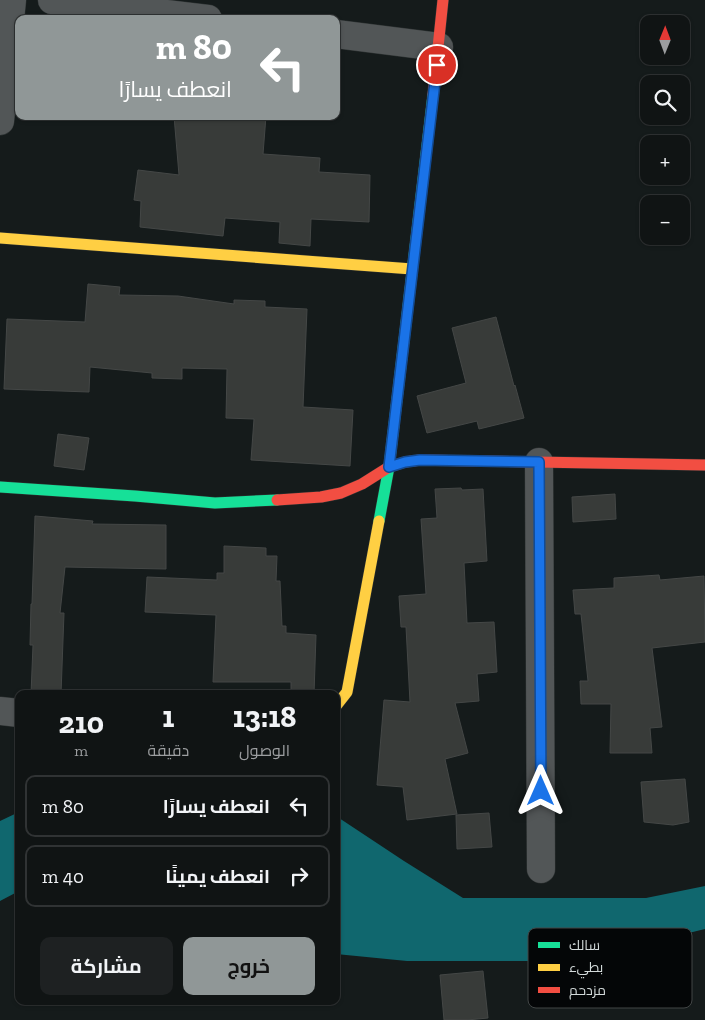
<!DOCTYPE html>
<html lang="ar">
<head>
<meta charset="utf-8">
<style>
	:root { --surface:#101414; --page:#1e2122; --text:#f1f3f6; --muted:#9c9ea0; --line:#303334; --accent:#909797 }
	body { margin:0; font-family:"Zilla Slab",Cairo,serif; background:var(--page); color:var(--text); direction:rtl; height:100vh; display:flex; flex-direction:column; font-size:19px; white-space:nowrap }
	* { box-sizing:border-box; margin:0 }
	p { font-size:16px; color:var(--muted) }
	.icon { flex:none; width:28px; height:28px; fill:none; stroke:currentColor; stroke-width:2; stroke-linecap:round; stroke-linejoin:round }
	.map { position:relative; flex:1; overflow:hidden; direction:ltr }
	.drawer { position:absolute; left:15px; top:690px; width:325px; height:315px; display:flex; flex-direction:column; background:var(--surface); border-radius:10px; box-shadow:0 1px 4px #0004,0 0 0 1px var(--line); direction:rtl }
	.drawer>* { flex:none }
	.hud { position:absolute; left:15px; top:15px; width:325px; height:105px; border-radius:10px; box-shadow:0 1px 4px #0004,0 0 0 1px var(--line); direction:rtl; background:#909797; color:#fff; overflow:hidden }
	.needle { width:32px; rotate:1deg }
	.tools { position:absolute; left:640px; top:15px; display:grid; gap:10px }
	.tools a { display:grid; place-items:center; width:50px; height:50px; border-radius:10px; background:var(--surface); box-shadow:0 1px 4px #0004,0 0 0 1px var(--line); font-size:25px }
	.pin { position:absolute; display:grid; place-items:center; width:42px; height:42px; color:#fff; margin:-21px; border:2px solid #fff; border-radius:50%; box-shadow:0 1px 5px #0007 }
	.me { position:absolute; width:55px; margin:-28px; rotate:0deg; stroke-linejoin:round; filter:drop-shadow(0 0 4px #0008) }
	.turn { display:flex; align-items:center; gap:18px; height:105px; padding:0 25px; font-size:22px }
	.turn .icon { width:65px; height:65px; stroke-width:2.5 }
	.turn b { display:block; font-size:35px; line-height:42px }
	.eta { display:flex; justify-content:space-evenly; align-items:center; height:85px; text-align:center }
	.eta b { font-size:30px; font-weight:700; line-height:35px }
	.primary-button { display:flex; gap:10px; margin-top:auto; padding:10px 25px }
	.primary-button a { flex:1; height:58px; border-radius:10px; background:var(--accent); color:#111; font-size:20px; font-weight:700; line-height:58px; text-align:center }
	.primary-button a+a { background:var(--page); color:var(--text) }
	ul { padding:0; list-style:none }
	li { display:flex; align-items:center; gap:15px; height:62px; margin:0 10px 8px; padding:0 15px; border:2px solid var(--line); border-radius:10px }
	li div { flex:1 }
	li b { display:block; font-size:19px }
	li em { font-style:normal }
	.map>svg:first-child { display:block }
	.water { fill:#10676e }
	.building { fill:#383b39; stroke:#444746 }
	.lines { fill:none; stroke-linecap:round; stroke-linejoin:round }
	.street-casing { stroke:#2f3434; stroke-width:29 }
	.fast-casing { stroke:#2f3434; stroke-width:12 }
	.slow-casing { stroke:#2f3434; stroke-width:12 }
	.jam-casing { stroke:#2f3434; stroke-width:12 }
	.street { stroke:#525657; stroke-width:28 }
	.fast { stroke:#16e098; stroke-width:11 }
	.slow { stroke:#ffcf43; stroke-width:11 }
	.jam { stroke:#f24e42; stroke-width:11 }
	.route-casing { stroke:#114b97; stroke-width:12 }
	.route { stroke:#1a73e8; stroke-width:9 }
	.key { fill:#040607; stroke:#424646; stroke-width:1 }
	.key-label { font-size:14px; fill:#d3dada }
</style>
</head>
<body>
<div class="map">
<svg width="705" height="1020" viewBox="0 0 705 1020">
	<rect width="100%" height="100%" fill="#151b1b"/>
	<path class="water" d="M19,812V891L0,901V821Z
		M336,816L404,861L463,898H646L705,886V929L574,961H407L336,954Z"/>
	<path class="building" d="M174,116H266L263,154L320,158L319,172L370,175L369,222L311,219L310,246L279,243L280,222L225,218L223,236L140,227L141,201L134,200L138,170L179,175Z
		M88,284L120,287L119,295L178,296L234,304V300L265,301V307L307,309L303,407L353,410L350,466L251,460L254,419L226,418L227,369L182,368V379L152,378V373L90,367L89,392L4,389L7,319L85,322Z
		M496,317L514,386L515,385L524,418L479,429L477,421L427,433L417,396L466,383L452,328Z
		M58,434L89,438L84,470L54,466Z
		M461,488L462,490L483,489L487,561L464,563L467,623L494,622L497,672L477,674L479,701L455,703L468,753L445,759L457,814L407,820L403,787L377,785L384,700L410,702L406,627H401L399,596L426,594L421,519L437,518L435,489Z
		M615,494L616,519L573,522L572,497Z
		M35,516L93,521L92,524L166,525V569L65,567L60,613H64L61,694H31L33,645H30L31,604H32Z
		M224,546L266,548V556H277L276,581H280L282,626H286V633L316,635L314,694H291V682H213L216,615L145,612L147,577L217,580V573H224Z
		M659,575L660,580L704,576L705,642L652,648L662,727L650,728L652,753H610L611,704H581L580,681H588L581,614H575L573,590L614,588V578Z
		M685,779L689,822L673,825L644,822L641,782Z
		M489,813L492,847L457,849L456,815Z
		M483,971L488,1018L467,1020H444L440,975Z"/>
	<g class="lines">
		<defs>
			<path id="street" d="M52,0L208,19
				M336,34L439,47
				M0,121L12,0
				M539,462L541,869
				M0,711L19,713"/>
			<path id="fast" d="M0,487L135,496L215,503L277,500
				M379,521L389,467L433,95"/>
			<path id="slow" d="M0,238L412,269
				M336,706L347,692L379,521"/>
			<path id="jam" d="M433,95L443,0
				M277,500L321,497L341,493L362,484L389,467L405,462L420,460L705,465"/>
		</defs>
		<use href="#street" class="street-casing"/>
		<use href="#fast" class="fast-casing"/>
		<use href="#slow" class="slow-casing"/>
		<use href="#jam" class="jam-casing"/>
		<use href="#street" class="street"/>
		<use href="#fast" class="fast"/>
		<use href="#slow" class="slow"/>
		<use href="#jam" class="jam"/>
	</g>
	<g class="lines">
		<defs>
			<path id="route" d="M437,65L389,467L405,462L420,460L539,462L541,791"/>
		</defs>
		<use href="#route" class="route-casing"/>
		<use href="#route" class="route"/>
	</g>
	<rect x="528" y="928" width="164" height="80" rx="8" class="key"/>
	<rect x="538" y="942" width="22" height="6" fill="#16e098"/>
	<rect x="538" y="964" width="22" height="7" fill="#ffcf43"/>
	<rect x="538" y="987" width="22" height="6" fill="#f24e42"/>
	<g class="key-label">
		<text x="569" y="950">سالك</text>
		<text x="569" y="972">بطيء</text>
		<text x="569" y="995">مزدحم</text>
	</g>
</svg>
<div class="tools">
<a><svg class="needle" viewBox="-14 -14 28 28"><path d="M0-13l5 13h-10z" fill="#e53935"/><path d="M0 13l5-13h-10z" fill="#9c9ea0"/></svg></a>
<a><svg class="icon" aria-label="search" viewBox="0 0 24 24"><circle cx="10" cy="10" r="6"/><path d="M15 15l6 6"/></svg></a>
<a>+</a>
<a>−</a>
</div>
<div class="pin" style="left:437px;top:65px;background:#d93025"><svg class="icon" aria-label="arrive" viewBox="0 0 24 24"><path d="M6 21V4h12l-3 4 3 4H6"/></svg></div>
<svg class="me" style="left:541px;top:791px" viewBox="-20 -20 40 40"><path d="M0-17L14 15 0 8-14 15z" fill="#1a73e8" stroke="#fff" stroke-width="4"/></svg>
<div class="hud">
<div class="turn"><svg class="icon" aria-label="left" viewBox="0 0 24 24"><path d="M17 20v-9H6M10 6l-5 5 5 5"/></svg><div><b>80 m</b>انعطف يسارًا</div></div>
</div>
<section class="drawer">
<div class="eta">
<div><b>13:18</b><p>الوصول</p></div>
<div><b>1</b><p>دقيقة</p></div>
<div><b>210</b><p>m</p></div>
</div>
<ul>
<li><svg class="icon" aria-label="left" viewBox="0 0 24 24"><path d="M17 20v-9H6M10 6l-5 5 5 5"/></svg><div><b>انعطف يسارًا</b></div><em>80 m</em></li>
<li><svg class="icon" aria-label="right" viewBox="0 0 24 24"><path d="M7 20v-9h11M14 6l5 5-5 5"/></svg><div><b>انعطف يمينًا</b></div><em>40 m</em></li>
</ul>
<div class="primary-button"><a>خروج</a><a>مشاركة</a></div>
</section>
</div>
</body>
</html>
